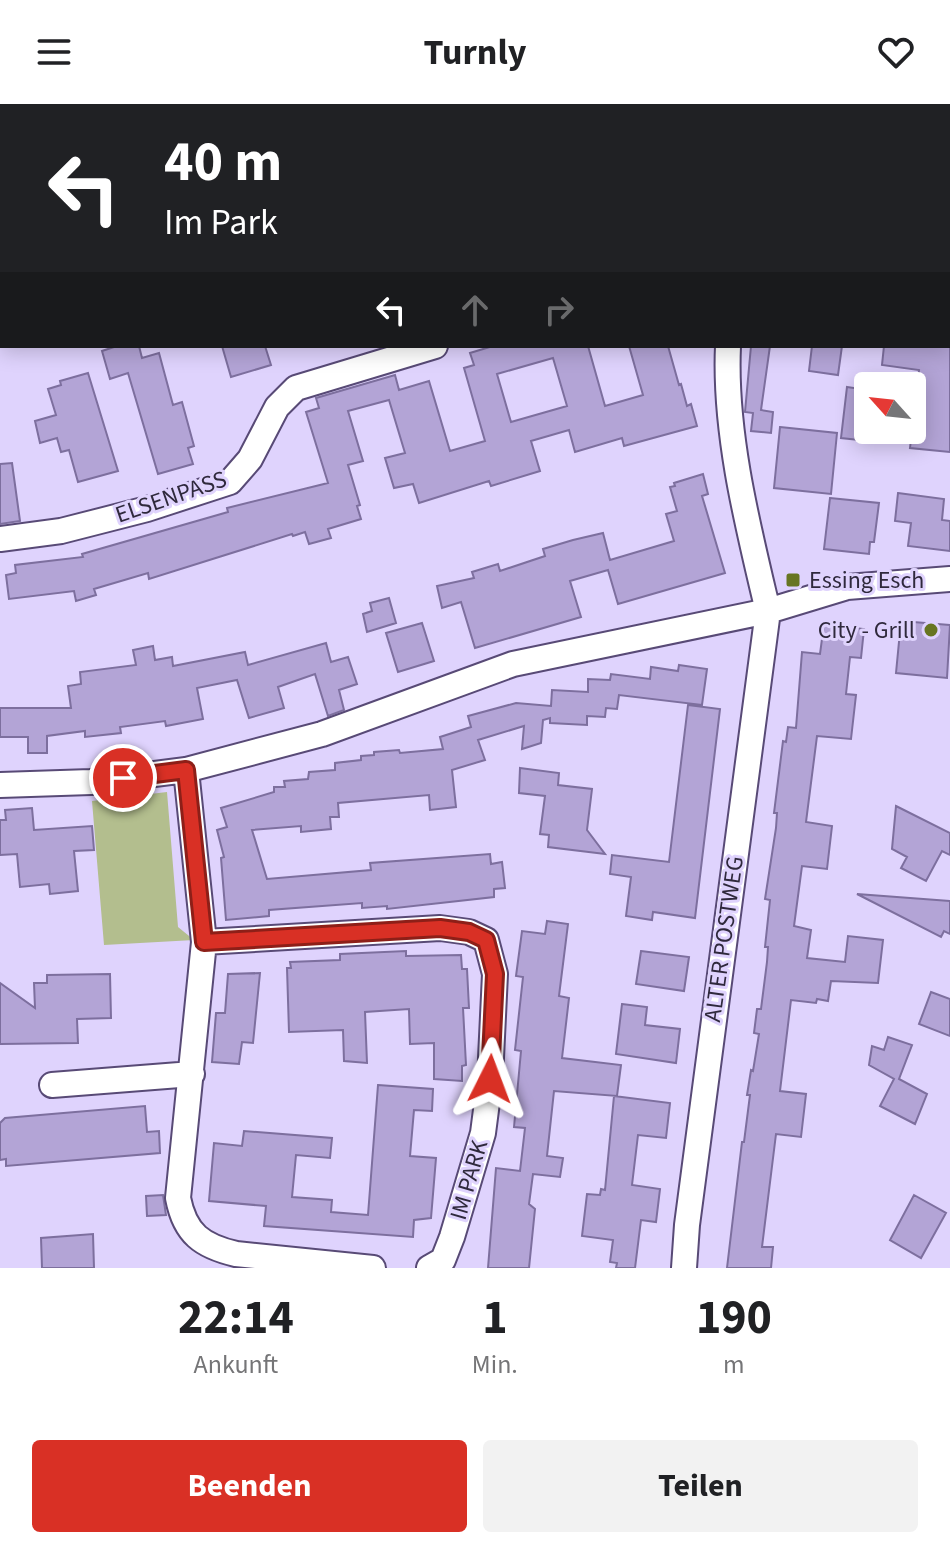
<!DOCTYPE html>
<html lang="de">
<head>
<meta charset="utf-8">
<style>
	:root { --surface:#fff; --page:#f2f2f2; --text:#202124; --muted:#757577; --accent:#d93025 }
	body { margin:0; font-family:"Source Sans 3",sans-serif; background:var(--page); color:var(--text); height:100vh; display:flex; flex-direction:column; font-size:30px; white-space:nowrap }
	* { box-sizing:border-box; margin:0 }
	p { font-size:26px; color:var(--muted) }
	.icon { flex:none; width:44px; height:44px; fill:none; stroke:currentColor; stroke-width:2; stroke-linecap:round; stroke-linejoin:round }
	.map { position:relative; height:1164px; overflow:hidden }
	.side { display:flex; flex-direction:column; background:var(--surface); flex:1 }
	.side>* { flex:none }
	.guide { position:absolute; left:0px; top:0px; width:950px; height:244px; box-shadow:0 4px 20px #0003; background:#202124; color:#fff; overflow:hidden }
	.needle { width:52px; rotate:297deg }
	.buttons { position:absolute; left:854px; top:268px; display:grid; gap:16px }
	.buttons a { display:grid; place-items:center; width:72px; height:72px; border-radius:8px; background:var(--surface); box-shadow:0 4px 20px #0003; font-size:40px }
	.pin { position:absolute; display:grid; place-items:center; width:68px; height:68px; color:#fff; margin:-34px; border:4px solid #fff; border-radius:50%; box-shadow:0 2px 8px #0007 }
	.me { position:absolute; width:88px; margin:-44px; rotate:3deg; stroke-linejoin:round; filter:drop-shadow(0 0 6px #0008) }
	.turn { display:flex; align-items:center; gap:28px; height:168px; padding:0 32px; font-size:36px }
	.turn .icon { width:104px; height:104px; stroke-width:2.5 }
	.turn b { display:block; font-size:56px; line-height:68px }
	.lanes { display:flex; align-items:center; height:76px; padding:0 32px; background:#0003; justify-content:center; gap:40px; direction:ltr }
	.lanes .off { opacity:.35 }
	.eta { display:flex; justify-content:space-evenly; align-items:center; height:136px; text-align:center }
	.eta b { font-size:48px; font-weight:700; line-height:56px }
	.button { display:flex; gap:16px; margin-top:auto; padding:16px 32px }
	.button a { flex:1; height:92px; border-radius:8px; background:var(--accent); color:#fff; font-size:32px; font-weight:700; line-height:92px; text-align:center }
	.button a+a { background:var(--page); color:var(--text) }
	header { display:flex; justify-content:space-between; align-items:center; height:104px; padding:0 32px; background:var(--surface); font-size:36px; font-weight:700 }
	.map>svg:first-child { display:block }
	.green { fill:#b3be8e }
	.building { fill:#b3a4d6; stroke:#7d6f9e; stroke-width:2; fill-rule:evenodd }
	.lines { fill:none; stroke-linecap:round; stroke-linejoin:round }
	.minor-casing { stroke:#584a76; stroke-width:28 }
	.minor { stroke:#fff; stroke-width:24 }
	.route-casing { stroke:#8d1f18; stroke-width:20 }
	.route { stroke:#d93025; stroke-width:14 }
	.poi-dot { fill:#677521; stroke:#dfd3fd; stroke-width:3 }
	.labels { text-anchor:middle; dominant-baseline:central; stroke-width:6; stroke-linejoin:round; paint-order:stroke }
	.street-label { font-size:24px; fill:#2f293c; stroke:#dfd3fd }
	.poi-label { font-size:24px; fill:#2f293c; stroke:#dfd3fd; text-anchor:start }
</style>
</head>
<body>
<header><svg class="icon" aria-label="menu" viewBox="0 0 24 24"><path d="M4 6h16M4 12h16M4 18h16"/></svg>Turnly<svg class="icon" aria-label="heart" viewBox="0 0 24 24"><path d="M12 20l-8-8c-3-5 5-10 8-4 3-6 11-1 8 4z"/></svg></header>
<div class="map">
<svg width="950" height="1164" viewBox="0 0 950 1164">
	<rect width="100%" height="100%" fill="#dfd3fd"/>
	<path class="green" d="M167,688L178,823L194,836L104,841L92,697Z"/>
	<path class="building" d="M117,242H139L142,254L159,249L173,301L182,298L194,342L188,344L193,360L158,370L128,269L110,275L102,247Z
		M222,242H265L271,261L231,273Z
		M493,242H588L605,302L643,291L629,242H668L679,281L681,280L687,302L691,300L697,322L624,342L622,334L575,348L569,326L531,337L540,367L491,382L489,377L419,399L413,380L394,384L385,354L405,349L389,296L348,307L363,357L348,361L360,401L357,402L361,415L328,425L331,434L309,440L305,428L293,432L292,430L149,475L148,469L94,485L96,491L76,497L74,487L9,495L6,471L16,469L15,461L83,453L82,450L228,408L227,404L328,379L306,308L319,304L316,294L395,271L399,286L429,277L450,347L485,337L464,264L474,261L470,249ZM553,254L567,302L511,318L497,270Z
		M751,242H770L761,306L773,308L771,329L751,327L753,309L745,308Z
		M812,242H842L838,271L809,267Z
		M884,242H950V348L910,344L919,266L882,261Z
		M88,269L118,367L78,378L69,346L61,348L57,334L40,339L35,317L56,311L48,285L61,281L60,277Z
		M847,283L868,286V337L841,334Z
		M780,323L837,329L831,390L774,384Z
		M12,359L20,417L0,420V360Z
		M703,370L708,390L702,392L725,469L618,500L608,466L570,477L581,513L475,544L461,498L442,504L437,482L474,474L472,468L498,460L500,467L545,452L543,445L573,436L603,429L610,456L674,437L666,410L677,407L670,383L675,382L674,379Z
		M898,389L944,395L942,416L950,417V447L908,442L911,419L895,417Z
		M830,394L879,399L874,438H870L869,450L824,445Z
		M389,494L396,519L367,528L363,510L372,507L370,499Z
		M901,517L950,521L947,574L896,569Z
		M422,519L434,557L398,568L386,529Z
		M824,520L864,525L861,554L850,553L846,590L856,591L851,635L817,632L806,718L832,722L827,765L802,762L794,822L811,826L807,854L845,858L848,832L883,836L878,879L831,877L828,897L817,895L816,899L791,896L780,987L806,990L801,1033L776,1030L762,1143H773L771,1164H727L742,1038H744L750,991H747L751,966L753,967L759,930L754,929L757,905H761L767,858L768,843H765L770,796L765,795L776,724L777,709H774L783,637L786,638L788,623L796,624L802,548L820,550Z
		M326,539L331,558L348,553L357,580L339,586L344,606L328,612L315,570L278,583L284,604L249,614L237,576L197,584L203,615L166,622L165,617L120,623L121,629L85,633V627L47,632V649H28V633H0V604H71L68,582L81,580L80,568L136,561L133,546L153,542L155,556L172,553L173,562L245,548L248,561Z
		M679,561L707,565L702,601L619,591L617,605L606,604L605,613L587,612V621L550,619V614L543,616L541,639L522,645L524,622L478,636L485,656L452,666L456,703L430,706L429,691L338,699L339,713H330L331,725L301,728V722L252,726L267,775L371,766L370,759L490,750L491,760L502,758L505,784L494,785V793L387,805V802L362,804V799L269,806V812L226,816L221,754L224,753L217,726L227,723L221,704L274,688V683H285L284,677L308,675L309,668L335,666V659L361,656V652L374,651V648L399,646L400,649L443,645L440,633L471,623L468,612L516,599L551,602L552,586L588,588V575L610,576L611,570L650,575L651,563L678,567Z
		M688,601L720,605L695,814L653,808L652,816L626,812L631,773L610,770L612,751L669,758Z
		M520,664L559,669L558,681L592,685L587,726L605,750L548,743L549,731L540,730L545,692L519,689Z
		M896,702L950,729V751L942,747L926,777L901,764L907,753L892,745Z
		M32,704L34,726L92,722L94,746L74,747L78,787L50,790L49,780L20,783L17,750L0,751V716H6L5,706Z
		M857,790L950,797V830L944,827L941,833Z
		M547,817L568,820L559,892L569,894L562,954L621,961L617,992L554,987L547,1052L563,1054L560,1073L533,1070L529,1100L535,1105L529,1164H488L496,1064L520,1067L525,1024L514,1023L521,947L515,946L523,873L516,872L522,827L545,830Z
		M406,847V852L461,851L462,865H467L469,904H463L466,961L462,962V977L434,975V939L410,940L409,905L365,908L367,959L344,957L343,926L289,928L287,864H291L290,858L340,856V850Z
		M641,847L689,853L684,887L636,880Z
		M260,869L253,939L242,938L239,960L212,958L216,909H225L228,870Z
		M110,870L111,914L77,915L78,939L0,940V879L35,904L34,879H47V871Z
		M931,888L950,895V932L919,920Z
		M622,900L647,903L645,921L680,925L676,959L616,950Z
		M888,933L912,941L899,975L927,990L915,1020L880,1002L894,975L869,961L872,942L884,946Z
		M378,981L433,985L432,1007L414,1006L410,1052L436,1054L431,1114L414,1116L413,1133L264,1122L266,1102L209,1097L214,1039L242,1042L244,1027L332,1034L330,1054L296,1051L292,1093L332,1096L331,1108L368,1111Z
		M614,992L670,999L666,1034L638,1031L632,1081L660,1085L656,1118L641,1116L635,1164H616L617,1159L610,1158L613,1136L582,1132L587,1090L600,1091L601,1085L605,1086Z
		M145,1002L147,1028L159,1027L160,1049L6,1062V1055L0,1056V1019L5,1014Z
		M163,1091L166,1111L147,1112L146,1092Z
		M914,1091L946,1109L921,1154L890,1136Z
		M93,1130L94,1164H42L41,1134Z"/>
	<g class="lines">
		<defs>
			<path id="minor" d="M775,2L776,0
				M948,159H950
				M0,435L61,427L147,405L230,378L250,355L277,303L296,284L435,242
				M186,666L204,838L178,1094C185,1130 202,1142 236,1150L373,1164
				M0,681L91,678L186,666L322,630L513,560L768,507L847,483L950,475
				M204,838L440,824L469,828L486,836L495,870L490,975L483,1029L452,1133L443,1156L429,1164
				M52,981L192,970
				M684,1164L687,1121L768,507C748,423 724,329 728,242"/>
		</defs>
		<use href="#minor" class="minor-casing"/>
		<use href="#minor" class="minor"/>
	</g>
	<g class="lines">
		<defs>
			<path id="route" d="M123,674L186,666L204,838L440,824L469,828L486,836L495,870L490,975"/>
		</defs>
		<use href="#route" class="route-casing"/>
		<use href="#route" class="route"/>
	</g>
	<g class="poi-dot">
		<rect x="785" y="468" width="16" height="16" rx="4"/>
		<circle cx="931" cy="526" r="8"/>
	</g>
	<g class="labels">
		<g class="street-label">
			<text transform="translate(171 393) rotate(-19)">ELSENPASS</text>
			<text transform="translate(724 835) rotate(-82)">ALTER POSTWEG</text>
			<text transform="translate(469 1076) rotate(-74)">IM PARK</text>
		</g>
		<g class="poi-label">
			<text x="809" y="476">Essing Esch</text>
			<text x="915" y="526" text-anchor="end">City - Grill</text>
		</g>
	</g>
</svg>
<div class="buttons">
<a><svg class="needle" viewBox="-14 -14 28 28"><path d="M0-13l5 13h-10z" fill="#e53935"/><path d="M0 13l5-13h-10z" fill="#757577"/></svg></a>
</div>
<div class="pin" style="left:123px;top:674px;background:#d93025"><svg class="icon" aria-label="arrive" viewBox="0 0 24 24"><path d="M6 21V4h12l-3 4 3 4H6"/></svg></div>
<svg class="me" style="left:490px;top:975px" viewBox="-20 -20 40 40"><path d="M0-17L14 15 0 8-14 15z" fill="#d93025" stroke="#fff" stroke-width="4"/></svg>
<div class="guide">
<div class="turn"><svg class="icon" aria-label="left" viewBox="0 0 24 24"><path d="M17 20v-9H6M10 6l-5 5 5 5"/></svg><div><b>40 m</b>Im Park</div></div>
<div class="lanes"><svg class="icon" aria-label="left" viewBox="0 0 24 24"><path d="M17 20v-9H6M10 6l-5 5 5 5"/></svg><svg class="icon off" aria-label="ahead" viewBox="0 0 24 24"><path d="M12 20V5M6 11l6-6 6 6"/></svg><svg class="icon off" aria-label="right" viewBox="0 0 24 24"><path d="M7 20v-9h11M14 6l5 5-5 5"/></svg></div>
</div>
</div>
<section class="side">
<div class="eta">
<div><b>22:14</b><p>Ankunft</p></div>
<div><b>1</b><p>Min.</p></div>
<div><b>190</b><p>m</p></div>
</div>
<div class="button"><a>Beenden</a><a>Teilen</a></div>
</section>
</body>
</html>
